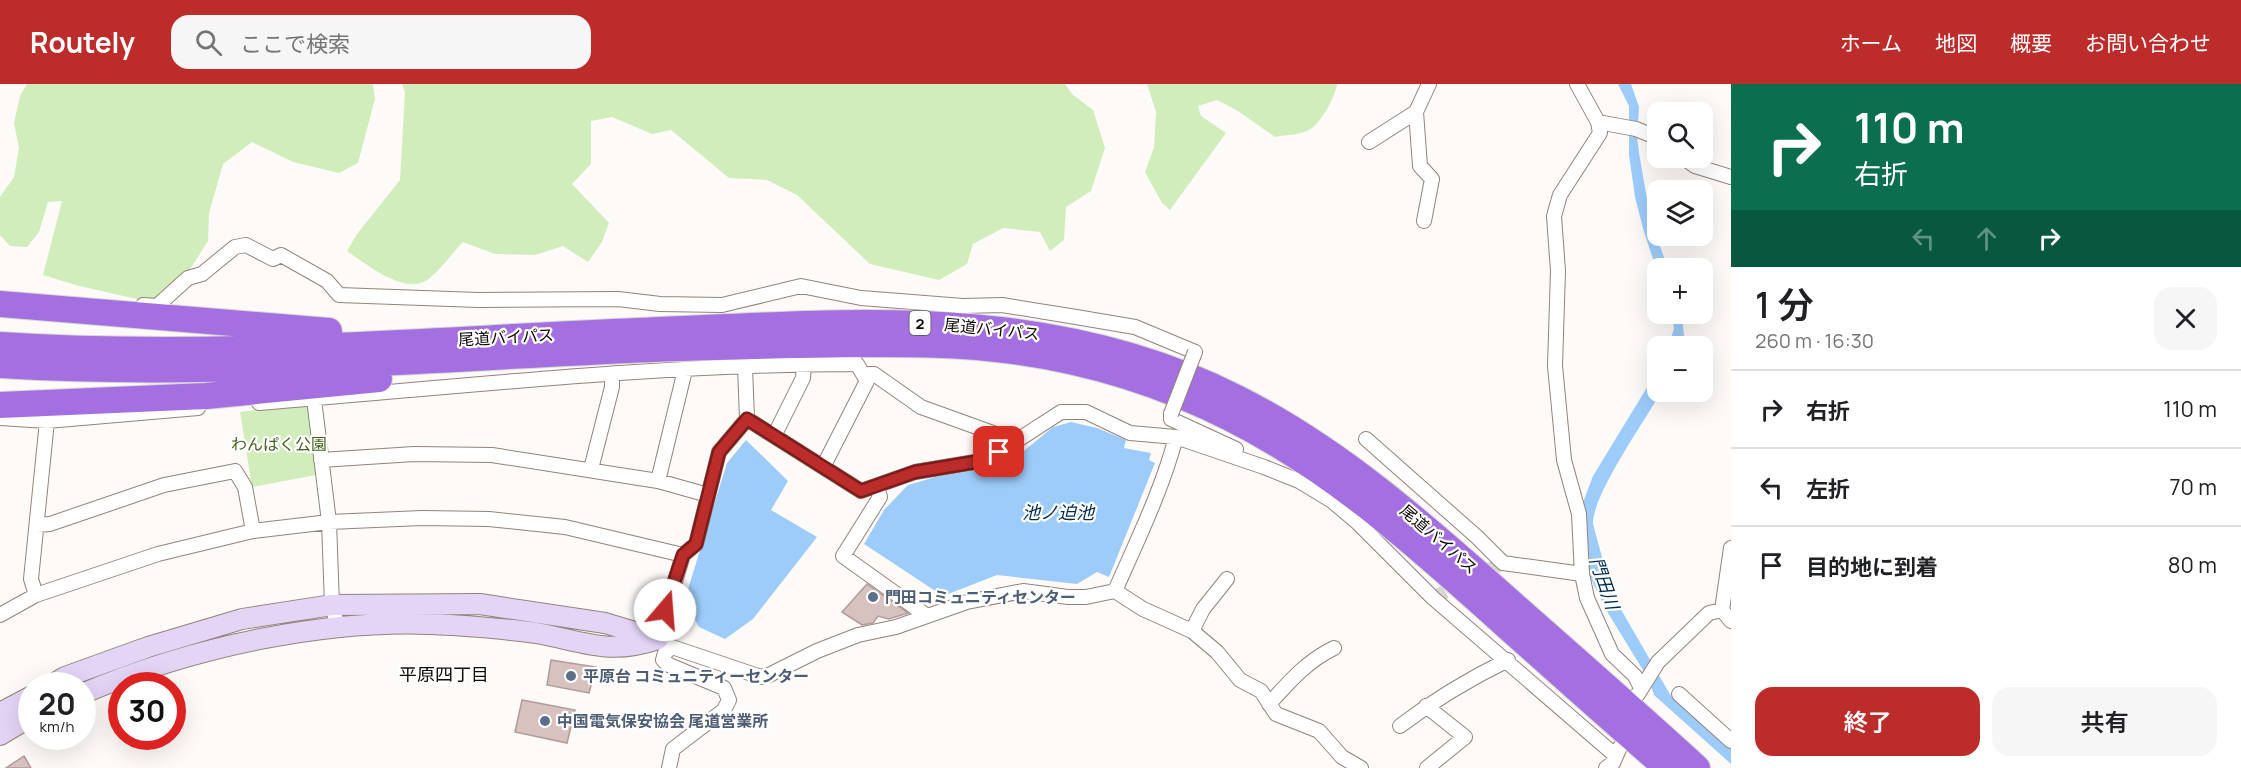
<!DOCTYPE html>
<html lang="ja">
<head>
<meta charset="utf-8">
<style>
	:root { --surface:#fff; --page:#f6f6f6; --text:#202124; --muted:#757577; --line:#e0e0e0; --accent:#bb2c2a }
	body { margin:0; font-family:Manrope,"Noto Sans JP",sans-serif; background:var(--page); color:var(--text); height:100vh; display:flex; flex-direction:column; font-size:22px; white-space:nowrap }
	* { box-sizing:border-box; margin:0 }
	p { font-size:20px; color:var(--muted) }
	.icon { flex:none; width:33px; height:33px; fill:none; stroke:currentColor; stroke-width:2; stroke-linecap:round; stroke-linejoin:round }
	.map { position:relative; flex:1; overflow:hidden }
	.side { display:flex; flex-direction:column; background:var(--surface); width:510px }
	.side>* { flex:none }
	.banner { background:#0b6e4f; color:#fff; overflow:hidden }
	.controls { position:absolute; left:1647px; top:18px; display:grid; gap:12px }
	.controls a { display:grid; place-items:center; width:66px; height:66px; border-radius:12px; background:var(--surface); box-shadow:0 6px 24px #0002; font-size:30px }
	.speed { position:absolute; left:18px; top:588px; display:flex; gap:12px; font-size:30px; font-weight:700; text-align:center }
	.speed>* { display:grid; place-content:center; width:78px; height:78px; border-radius:50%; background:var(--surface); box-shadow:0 6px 24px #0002; line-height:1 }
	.speed small { font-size:15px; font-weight:400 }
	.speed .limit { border:9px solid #d22; background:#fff; color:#111 }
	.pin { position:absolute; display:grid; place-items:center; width:51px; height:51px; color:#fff; margin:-26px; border-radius:12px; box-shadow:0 3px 9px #0006 }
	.me { position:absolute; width:66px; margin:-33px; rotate:18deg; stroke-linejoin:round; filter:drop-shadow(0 0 4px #0008) }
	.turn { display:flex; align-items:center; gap:21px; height:126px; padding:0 24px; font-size:27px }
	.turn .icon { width:78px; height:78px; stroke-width:2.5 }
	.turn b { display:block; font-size:42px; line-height:51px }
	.lanes { display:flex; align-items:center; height:57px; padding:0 24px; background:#0003; justify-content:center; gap:30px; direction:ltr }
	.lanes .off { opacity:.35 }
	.round { display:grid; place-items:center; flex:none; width:63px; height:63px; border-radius:18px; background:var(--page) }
	.overview { display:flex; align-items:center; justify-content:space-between; height:102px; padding:0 24px }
	h1 { font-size:36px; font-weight:600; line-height:45px }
	.primary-button { display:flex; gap:12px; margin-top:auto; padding:12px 24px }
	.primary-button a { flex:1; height:69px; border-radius:18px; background:var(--accent); color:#fff; font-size:24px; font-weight:600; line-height:69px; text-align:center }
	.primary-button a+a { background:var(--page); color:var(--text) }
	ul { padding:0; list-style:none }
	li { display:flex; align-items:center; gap:18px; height:78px; padding:0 24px; border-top:2px solid var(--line) }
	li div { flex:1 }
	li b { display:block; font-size:22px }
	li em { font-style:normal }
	header { display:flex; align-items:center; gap:36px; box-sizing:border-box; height:84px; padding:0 30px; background:var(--accent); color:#fff }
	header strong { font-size:28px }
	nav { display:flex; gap:33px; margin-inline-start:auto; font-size:21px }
	.search { width:420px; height:54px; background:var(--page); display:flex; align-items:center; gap:15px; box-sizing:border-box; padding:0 21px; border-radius:18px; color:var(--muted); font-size:22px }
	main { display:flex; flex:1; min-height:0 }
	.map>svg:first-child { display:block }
	.green { fill:#d1edbc }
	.water { fill:#9dccfa }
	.building { fill:#d7c2c0; stroke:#b09b99; stroke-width:1.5 }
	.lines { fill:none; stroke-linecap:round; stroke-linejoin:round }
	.street-tunnel { stroke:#d9d6d4; stroke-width:14; stroke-dasharray:14 7; stroke-linecap:butt }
	.street-casing { stroke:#94837a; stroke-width:16 }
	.secondary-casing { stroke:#94837a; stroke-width:22 }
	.highway-casing { stroke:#d9d8d7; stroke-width:28 }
	.street { stroke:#fff; stroke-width:14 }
	.secondary { stroke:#e4d4f6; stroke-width:20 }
	.highway { stroke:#a46fe1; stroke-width:26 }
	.street-bridge-casing { stroke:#94837a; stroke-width:16; stroke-linecap:butt }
	.street-bridge { stroke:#fff; stroke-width:14 }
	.route-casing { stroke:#7a1d1b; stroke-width:15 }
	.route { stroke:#bb2c2a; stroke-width:10 }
	.service-dot { fill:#5c6f8a; stroke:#fff; stroke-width:2 }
	.labels { text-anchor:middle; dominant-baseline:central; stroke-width:4.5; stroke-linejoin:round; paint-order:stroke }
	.shield { fill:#fff; stroke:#585451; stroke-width:1.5 }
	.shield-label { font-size:15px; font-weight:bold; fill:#100a07 }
	.street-label { font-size:16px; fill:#100a07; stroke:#fff }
	.park-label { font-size:16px; fill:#40631d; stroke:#fff }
	.service-label { font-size:16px; font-weight:bold; fill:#4e5e75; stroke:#fff; text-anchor:start }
	.water-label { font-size:18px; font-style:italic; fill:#002b4e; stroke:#fff }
	.neighbourhood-label { font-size:18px; fill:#100a07; stroke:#fff }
</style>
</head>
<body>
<header>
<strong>Routely</strong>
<div class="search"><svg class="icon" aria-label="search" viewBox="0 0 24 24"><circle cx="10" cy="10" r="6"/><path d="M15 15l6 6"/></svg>ここで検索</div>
<nav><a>ホーム</a><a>地図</a><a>概要</a><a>お問い合わせ</a></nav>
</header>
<main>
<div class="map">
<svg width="1731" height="684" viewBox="0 0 1731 684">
	<rect width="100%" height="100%" fill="#fdfaf8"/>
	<path class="green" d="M27,0H373L375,15L358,79L339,89L293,78L252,58L223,80L209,129L208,157L187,190L162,215L146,217L79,202L43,191L62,117L48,118L39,148L27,163L10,162L0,151V113L14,93L19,64L14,39L20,12Z
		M402,0H1065L1072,10L1093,26L1105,64L1091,107L1066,123L1064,156L1050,167L1040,148L1003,144L973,160L967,180L939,196L870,180L797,111L767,96L729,94L671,46L652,50L612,33L591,37V80L572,100L609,139L602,158L588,178L563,162L535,171L495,170L463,158C452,169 439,188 427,196C404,211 366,180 347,167L357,150L400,96L405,8Z
		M1147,0H1337C1335,13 1320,42 1307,47C1298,51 1285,51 1275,53L1238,27L1217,16L1198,22L1201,32L1226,49L1170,126L1162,119L1145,88L1154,63L1156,28Z
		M309,319L316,391L252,403L240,328Z"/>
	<path class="water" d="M1618,0H1631L1639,23L1637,53L1639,69L1651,138L1668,184H1658L1657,187L1644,148L1635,113L1629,71V22Z
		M1672,230H1682L1684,252L1681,262H1668L1674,245Z
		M1657,287L1658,308H1661C1645,337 1592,411 1593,440L1612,510L1671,612L1731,663V680L1654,611L1649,596L1608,529L1588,489L1582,421L1593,392Z
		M1071,338L1097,344L1126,356L1124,364L1151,369L1149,376L1155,379L1109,493L1097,488L1077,500L997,491L943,512L864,460L884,426L908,401L935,393L1007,381L1053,343Z
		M746,356L788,397L771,426L817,453L753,535L725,555L699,543L684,518L727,379Z"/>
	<path class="building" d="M867,500L908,529L889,535L878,532L873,539L862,541L842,528Z
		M551,576L596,583L589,609L547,601Z
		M522,616L575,626L567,659L515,648Z
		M24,672L31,684H6Z"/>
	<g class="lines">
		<path class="street-tunnel" d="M1433,514L1503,479"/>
		<defs>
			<path id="street" d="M1577,0L1598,38L1600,49L1560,111L1554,132L1558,187L1555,282L1564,376L1579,430L1582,490L1587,514L1612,570L1635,592L1641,604
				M1416,28L1420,82L1432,95L1424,137
				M1598,38L1636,45L1658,54
				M1369,58L1416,28L1429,0
				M1684,74L1695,82L1731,93
				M143,221L157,222L188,194L202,190L235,163L246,161L273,175L281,171L327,197L339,211L478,216L618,215L660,220L722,221L801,202L861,214L963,222L1002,221L1076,233L1135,243L1195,268
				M863,290H874L921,323L1007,354L1011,360
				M314,315L329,438L332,521L338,544
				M259,319C458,303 658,280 857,280L867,297L823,383
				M1171,330V335L1236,365
				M0,334L47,337L198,324
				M747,335L861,407L915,388L987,376L1061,328H1086L1130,349L1176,353L1264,383L1299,397L1332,417L1358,439L1433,514L1616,672
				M774,352L803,294L804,280
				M1366,355L1477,453L1503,479L1582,490
				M321,376L414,370L492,371L658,397L708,411
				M591,385L612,303V290
				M658,397L685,286
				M877,402L880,413L843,472L927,532
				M37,441L50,440L164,401L235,387L245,403L253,447
				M1115,507C1137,457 1162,406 1176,353
				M36,511L31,495L47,337
				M1722,526L1731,464
				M0,531L36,511L158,470L253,447L329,438L422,434L489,435L565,443L683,471
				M1192,547L1203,525L1227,495
				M658,555L683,471L696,460L719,368L747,335L745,283
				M1638,610L1658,578L1709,529L1722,526L1731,537
				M1679,610L1731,657
				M1269,620C1289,598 1307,577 1334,564
				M1426,622L1465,653L1427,684
				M1400,642C1434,616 1469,595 1508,576
				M669,684L673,665L724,626L729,616L724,604L669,581L663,576L665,569L672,563L761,593L769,591L817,567L858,551L896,543L967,518L1023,507L1068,513H1086L1115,507L1143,525L1192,547L1217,568L1240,596L1261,607L1276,630L1319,647L1342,673L1361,684
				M1606,684L1613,679L1620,663"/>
			<path id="secondary" d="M50,602L65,593L148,563L242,535L332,521L480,520L605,539L658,555
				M82,610C191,563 332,532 451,541C481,543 512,545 542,550C587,559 611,571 658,555
				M0,629L32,612
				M0,651L32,632"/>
			<path id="highway" d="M0,220L329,247
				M0,261C213,275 425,256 638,247C845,239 1045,217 1237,314C1346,369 1434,450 1524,530C1582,581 1640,632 1697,684
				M0,281C227,295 453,272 679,264C746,262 812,260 878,260C915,260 951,260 987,264C1071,272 1154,296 1230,334C1335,387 1417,462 1504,540C1558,588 1612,637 1667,684
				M0,321L206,312L379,295"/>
		</defs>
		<use href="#street" class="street-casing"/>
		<use href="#secondary" class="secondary-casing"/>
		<use href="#highway" class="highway-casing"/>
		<use href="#street" class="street"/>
		<use href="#secondary" class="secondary"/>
		<use href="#highway" class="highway"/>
		<defs>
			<path id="street-bridge" d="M1171,330L1195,268"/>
		</defs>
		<use href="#street-bridge" class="street-bridge-casing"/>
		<use href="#street-bridge" class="street-bridge"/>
	</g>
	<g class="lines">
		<defs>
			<path id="route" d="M665,526L683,471L696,460L719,368L747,335L861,407L915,388L987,376L999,368"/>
		</defs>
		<use href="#route" class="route-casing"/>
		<use href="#route" class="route"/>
	</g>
	<g class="service-dot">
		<circle cx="873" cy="513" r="6"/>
		<circle cx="571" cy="592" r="6"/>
		<circle cx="545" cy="637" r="6"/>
	</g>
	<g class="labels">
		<rect class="shield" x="909.5" y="227" width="21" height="24" rx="4.5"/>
		<g class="shield-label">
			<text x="920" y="239">2</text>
		</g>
		<g class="street-label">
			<text transform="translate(992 245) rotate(6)">尾道バイパス</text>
			<text transform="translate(506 253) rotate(-3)">尾道バイパス</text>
			<text transform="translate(1439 455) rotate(41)">尾道バイパス</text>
		</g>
		<g class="park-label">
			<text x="279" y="360">わんぱく公園</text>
		</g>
		<g class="service-label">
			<text x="885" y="513">門田コミュニティセンター</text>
			<text x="583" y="592">平原台 コミュニティーセンター</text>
			<text x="557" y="637">中国電気保安協会 尾道営業所</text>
		</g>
		<g class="water-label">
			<text x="1058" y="428">池ノ迫池</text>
			<text transform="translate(1605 499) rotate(71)">門田川</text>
		</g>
		<g class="neighbourhood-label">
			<text x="444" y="590">平原四丁目</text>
		</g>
	</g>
</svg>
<div class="controls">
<a><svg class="icon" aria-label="search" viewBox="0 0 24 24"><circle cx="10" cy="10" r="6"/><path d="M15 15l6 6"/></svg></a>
<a><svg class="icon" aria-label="layers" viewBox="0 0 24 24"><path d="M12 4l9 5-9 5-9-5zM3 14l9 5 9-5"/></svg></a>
<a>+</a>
<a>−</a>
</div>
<div class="speed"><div>20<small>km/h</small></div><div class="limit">30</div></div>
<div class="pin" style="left:999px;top:368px;background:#d93025"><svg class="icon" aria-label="arrive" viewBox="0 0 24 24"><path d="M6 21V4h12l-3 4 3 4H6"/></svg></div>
<svg class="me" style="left:665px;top:526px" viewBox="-20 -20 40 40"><circle r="19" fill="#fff"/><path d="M0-13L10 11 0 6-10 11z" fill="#bb2c2a"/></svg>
</div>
<section class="side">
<div class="banner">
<div class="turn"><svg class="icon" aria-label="right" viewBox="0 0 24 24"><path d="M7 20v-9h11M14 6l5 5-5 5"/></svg><div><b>110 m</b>右折</div></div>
<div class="lanes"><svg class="icon off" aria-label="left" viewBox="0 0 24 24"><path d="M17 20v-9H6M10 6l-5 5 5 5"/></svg><svg class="icon off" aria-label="ahead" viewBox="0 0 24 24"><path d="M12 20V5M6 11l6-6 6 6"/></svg><svg class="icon" aria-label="right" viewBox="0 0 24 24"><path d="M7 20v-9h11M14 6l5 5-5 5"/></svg></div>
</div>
<div class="overview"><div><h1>1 分</h1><p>260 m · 16:30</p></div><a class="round"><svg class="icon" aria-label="close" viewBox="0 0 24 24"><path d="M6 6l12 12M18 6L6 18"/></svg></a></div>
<ul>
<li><svg class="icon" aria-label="right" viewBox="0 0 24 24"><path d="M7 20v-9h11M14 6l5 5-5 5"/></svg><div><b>右折</b></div><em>110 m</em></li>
<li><svg class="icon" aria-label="left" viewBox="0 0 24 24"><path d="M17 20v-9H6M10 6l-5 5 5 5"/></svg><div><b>左折</b></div><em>70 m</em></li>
<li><svg class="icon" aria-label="arrive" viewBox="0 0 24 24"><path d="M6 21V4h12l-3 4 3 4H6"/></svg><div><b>目的地に到着</b></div><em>80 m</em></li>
</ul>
<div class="primary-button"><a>終了</a><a>共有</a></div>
</section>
</main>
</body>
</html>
